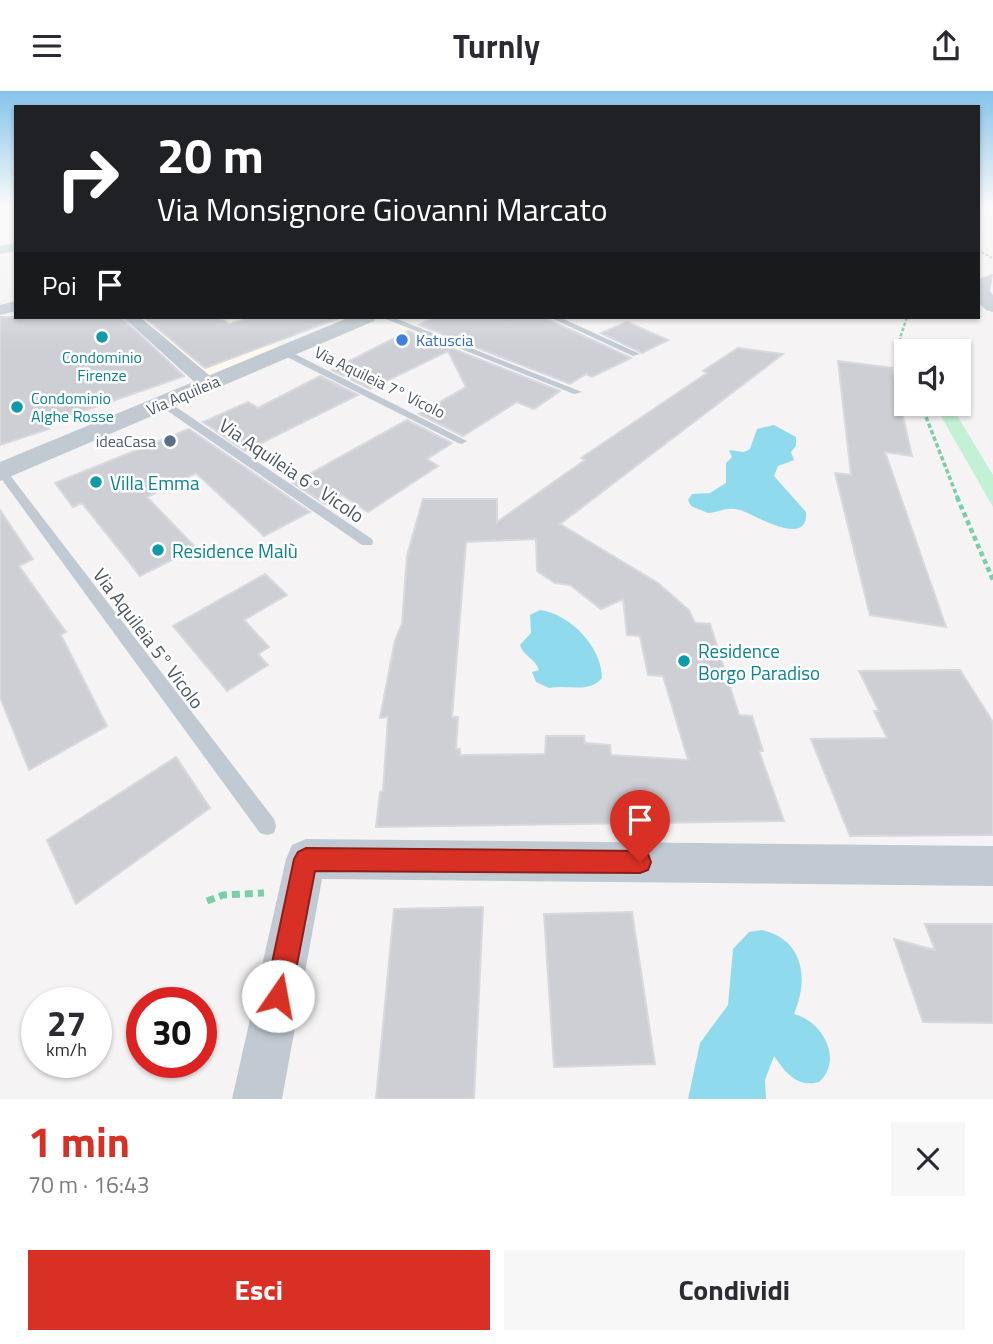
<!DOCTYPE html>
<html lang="it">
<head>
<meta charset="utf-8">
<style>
	:root { --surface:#fff; --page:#f7f7f7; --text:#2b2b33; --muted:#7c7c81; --accent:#d93025 }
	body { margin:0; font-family:"Titillium Web",sans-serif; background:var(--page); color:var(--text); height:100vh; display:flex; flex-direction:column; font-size:26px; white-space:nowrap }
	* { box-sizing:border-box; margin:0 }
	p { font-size:23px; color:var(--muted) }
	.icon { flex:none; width:38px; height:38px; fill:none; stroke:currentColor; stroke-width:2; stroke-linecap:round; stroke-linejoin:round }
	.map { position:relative; height:1008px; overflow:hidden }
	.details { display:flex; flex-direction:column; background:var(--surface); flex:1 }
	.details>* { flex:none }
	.hud { position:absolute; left:14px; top:14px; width:966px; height:214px; border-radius:0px; box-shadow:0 2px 5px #0004; background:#202124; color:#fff; overflow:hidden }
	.fabs { position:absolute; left:894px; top:248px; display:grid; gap:14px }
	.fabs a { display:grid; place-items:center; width:77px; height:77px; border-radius:0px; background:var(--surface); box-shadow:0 2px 5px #0004; font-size:35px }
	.speed { position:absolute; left:21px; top:896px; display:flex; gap:14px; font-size:35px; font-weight:700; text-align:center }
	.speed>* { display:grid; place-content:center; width:91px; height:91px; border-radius:50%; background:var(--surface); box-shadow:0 2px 5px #0004; line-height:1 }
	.speed small { font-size:18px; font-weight:400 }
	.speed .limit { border:10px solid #d22; background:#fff; color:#111 }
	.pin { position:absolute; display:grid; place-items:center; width:60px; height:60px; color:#fff; margin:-72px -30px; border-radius:50% 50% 50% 0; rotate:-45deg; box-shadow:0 0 7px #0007 }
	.pin .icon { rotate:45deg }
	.me { position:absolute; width:77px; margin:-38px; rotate:12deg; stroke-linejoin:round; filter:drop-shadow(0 0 5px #0008) }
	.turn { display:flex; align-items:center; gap:24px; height:147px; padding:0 28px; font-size:32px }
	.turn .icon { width:91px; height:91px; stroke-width:2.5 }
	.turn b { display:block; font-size:49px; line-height:60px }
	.then { display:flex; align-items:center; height:66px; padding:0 28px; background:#0003; gap:14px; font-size:26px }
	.round { display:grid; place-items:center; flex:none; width:74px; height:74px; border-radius:0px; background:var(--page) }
	.head { display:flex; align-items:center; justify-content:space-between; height:119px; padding:0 28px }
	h1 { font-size:42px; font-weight:700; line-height:52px; color:var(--accent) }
	.action { display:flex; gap:14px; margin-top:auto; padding:14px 28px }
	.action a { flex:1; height:80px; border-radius:0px; background:var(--accent); color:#fff; font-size:28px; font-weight:700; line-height:80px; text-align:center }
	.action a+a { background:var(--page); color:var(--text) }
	header { display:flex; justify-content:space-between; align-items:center; height:91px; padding:0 28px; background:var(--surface); font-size:32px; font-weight:700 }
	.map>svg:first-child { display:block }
	.commercial { fill:#fdf9ef }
	.green { fill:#c3f1d5 }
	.water { fill:#90daee }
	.building { fill:#cdcfd5; stroke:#d7d9de; stroke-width:2; fill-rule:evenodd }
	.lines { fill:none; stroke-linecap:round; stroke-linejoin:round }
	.path-far4 { stroke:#7ad0a6; stroke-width:2; stroke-dasharray:2.5 2; stroke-linecap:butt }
	.path-far3 { stroke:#7ad0a6; stroke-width:2.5; stroke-dasharray:3.5 2; stroke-linecap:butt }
	.path-far2 { stroke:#7ad0a6; stroke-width:3.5; stroke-dasharray:4.5 2.5; stroke-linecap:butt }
	.path-far1 { stroke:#7ad0a6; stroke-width:4.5; stroke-dasharray:5 3.5; stroke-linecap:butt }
	.path { stroke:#7ad0a6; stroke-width:7; stroke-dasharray:8 5; stroke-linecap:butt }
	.service { fill:#c1cad2; fill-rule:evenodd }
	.minor { fill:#c1cad2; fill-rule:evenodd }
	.tertiary { fill:#c1cad2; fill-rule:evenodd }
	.route { fill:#d93025; stroke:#8d1f18; stroke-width:2 }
	.culture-dot { fill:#0f9aa8; stroke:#fff; stroke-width:2.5 }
	.shop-dot { fill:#3f7fe0; stroke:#fff; stroke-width:2.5 }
	.service-dot { fill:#5c6f8a; stroke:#fff; stroke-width:2.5 }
	.labels { text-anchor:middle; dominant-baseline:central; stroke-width:5; stroke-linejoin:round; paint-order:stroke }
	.far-shop-label { font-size:16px; fill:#366cbe; stroke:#fff; text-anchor:start }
	.far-culture-label { font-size:16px; fill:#0d838f; stroke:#fff }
	.far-street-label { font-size:16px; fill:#4a5661; stroke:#fff }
	.far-service-label { font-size:16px; fill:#4e5e75; stroke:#fff; text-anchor:end }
	.street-label { font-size:19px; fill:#4a5661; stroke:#fff }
	.culture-label { font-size:19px; fill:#0d838f; stroke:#fff; text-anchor:start }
</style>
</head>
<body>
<header><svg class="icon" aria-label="menu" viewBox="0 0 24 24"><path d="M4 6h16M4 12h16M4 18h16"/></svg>Turnly<svg class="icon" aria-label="share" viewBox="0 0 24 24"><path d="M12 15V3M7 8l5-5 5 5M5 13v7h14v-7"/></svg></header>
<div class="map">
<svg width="993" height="1008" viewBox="0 0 993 1008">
	<rect width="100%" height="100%" fill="#f5f3f3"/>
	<path class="commercial" d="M238,226L284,261L208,293L158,249Z"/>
	<path class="green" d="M934,313H950L993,384V416Z"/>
	<path class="water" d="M774,334L796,346V355L791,361L794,369L778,375L774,385L806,421C809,459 752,422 740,419C727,415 720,421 708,422L691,415L688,409L692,403L710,402L726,392V372L732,366L729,359L744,361L750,358L757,338Z
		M540,519C570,523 602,556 602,587C589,603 568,593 549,597L536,591L532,581L539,579C536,568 523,565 520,554L531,542L530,524Z
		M762,839C804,849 809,888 794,923C822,930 844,968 819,991C797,997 785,981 774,965L765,989L766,1008H688L700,952L728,914L733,858L749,841Z"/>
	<path class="building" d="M0,226H121L184,285L46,333L49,338L0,354Z
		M144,226H219L229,233L254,226H342L205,277Z
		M435,226H543L631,267L592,286L586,283L570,293L419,234Z
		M627,231L668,249L642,262L601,242Z
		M408,240L560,300L534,318L517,311L463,345L419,323L466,296L448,260L370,298L332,279Z
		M738,257L783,263L560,433L658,492L689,519L695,532L710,533L739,624L752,625L763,660H759L784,730L376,736L380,701L383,700L388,626L380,627L395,549L402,533L407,465L423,408H497V431L585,369L581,367L707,282L703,280ZM536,448L537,480L555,492L570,494L601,518L623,508L627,544L640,545L648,584L663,585L688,669L611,664L610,654L585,652L584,645H546L545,663L460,664V658H456L458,626H452L466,451Z
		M838,270L892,277L912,365L885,361L946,536L870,524L835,382L851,384Z
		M320,285L358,304L245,360L203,331L248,311L258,317Z
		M407,329L452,352L427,368L438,375L368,421L342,404L325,413L293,392Z
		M189,338L310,421L264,445L196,382L147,406L196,457L140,485L82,412L73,416L55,392Z
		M0,419L33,468L19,475L66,541L61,544L107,635L29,679L0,606Z
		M265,483L287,504L244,529L269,556L258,563L268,574L227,600L173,535Z
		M960,579L993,631V744L850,745L811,648L887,647L874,620H879L859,580Z
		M176,666L210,717L76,813L47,749Z
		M483,816L474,1008H376L394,818Z
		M632,821L655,973L554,976L544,823Z
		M925,833H993V932L923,931L894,848L935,859Z"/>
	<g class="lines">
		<path class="path-far4" d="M978,159L992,167"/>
		<path class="path-far3" d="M906,272L900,247L907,226"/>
		<path class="path-far2" d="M921,313L958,408"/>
		<path class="path-far1" d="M957,406L993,489"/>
		<path class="path" d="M207,810L223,804L264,802"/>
		<path class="service" d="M381,226H392L582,301L574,303Z
			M549,226H559L640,263L633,265Z
			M281,259H287L467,350L462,353L458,352L281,263Z
			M159,310H167L372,448L373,451L372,454H362L159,314Z
			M0,378L6,379L274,728L276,735L274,742L267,744L260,742L0,386Z"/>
		<path class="minor" d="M16,152V160L0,163V155Z
			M16,210V220L0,224V214Z
			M123,226H140L215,289L218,293L215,297H201Z
			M306,748L993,755V795L322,788L282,1008H232L286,768L292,754Z"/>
		<path class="tertiary" d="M993,183L990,200L993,204V221L986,219L978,211V188Z
			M350,226H377L374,230L0,390V371Z"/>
	</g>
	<linearGradient id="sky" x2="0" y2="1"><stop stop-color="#85c3ea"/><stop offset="0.45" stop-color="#fafafa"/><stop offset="1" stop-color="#fafafa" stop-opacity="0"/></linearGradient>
	<rect width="993" height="257" fill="url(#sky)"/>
	<path class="route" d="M306,757L640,760L648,763L651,771L648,779L640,782L315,780L291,905L287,914L278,918L269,914L265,905L294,768L298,761Z"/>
	<g class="culture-dot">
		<circle cx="102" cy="246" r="7"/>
		<circle cx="17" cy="316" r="7"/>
		<circle cx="96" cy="391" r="7"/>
		<circle cx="158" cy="459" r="7"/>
		<circle cx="684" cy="570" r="7"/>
	</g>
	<circle class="shop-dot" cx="402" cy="249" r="7"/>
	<circle class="service-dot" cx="170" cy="350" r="7"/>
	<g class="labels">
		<g class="far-shop-label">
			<text x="416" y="249">Katuscia</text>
		</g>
		<g class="far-culture-label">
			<text x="102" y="266">Condominio<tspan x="102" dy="18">Firenze</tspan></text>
			<text x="31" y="307" text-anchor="start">Condominio<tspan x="31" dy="18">Alghe Rosse</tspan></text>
		</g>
		<g class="far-street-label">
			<text transform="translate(380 291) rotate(26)">Via Aquileia 7° Vicolo</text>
			<text transform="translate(183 304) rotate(-23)">Via Aquileia</text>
		</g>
		<g class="far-service-label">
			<text x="156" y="350">ideaCasa</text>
		</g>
		<g class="street-label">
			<text transform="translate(292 379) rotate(34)">Via Aquileia 6° Vicolo</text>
			<text transform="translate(149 547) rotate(53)">Via Aquileia 5° Vicolo</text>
		</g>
		<g class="culture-label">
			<text x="110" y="391">Villa Emma</text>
			<text x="172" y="459">Residence Malù</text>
			<text x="698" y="559">Residence<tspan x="698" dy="22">Borgo Paradiso</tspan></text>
		</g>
	</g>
</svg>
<div class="fabs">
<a><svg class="icon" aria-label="sound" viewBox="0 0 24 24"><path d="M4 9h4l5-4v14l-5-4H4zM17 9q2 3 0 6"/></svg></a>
</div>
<div class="speed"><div>27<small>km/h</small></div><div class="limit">30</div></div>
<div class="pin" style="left:640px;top:771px;background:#d93025"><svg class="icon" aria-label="arrive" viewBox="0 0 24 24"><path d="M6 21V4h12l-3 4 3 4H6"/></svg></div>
<svg class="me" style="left:278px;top:905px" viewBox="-20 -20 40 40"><circle r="19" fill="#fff"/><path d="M0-13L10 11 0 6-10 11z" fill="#d93025"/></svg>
<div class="hud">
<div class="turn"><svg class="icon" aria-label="right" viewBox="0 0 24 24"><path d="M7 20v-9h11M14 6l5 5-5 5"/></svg><div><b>20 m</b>Via Monsignore Giovanni Marcato</div></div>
<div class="then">Poi<svg class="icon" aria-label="arrive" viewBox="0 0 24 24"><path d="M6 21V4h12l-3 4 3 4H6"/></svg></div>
</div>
</div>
<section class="details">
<div class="head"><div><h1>1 min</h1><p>70 m · 16:43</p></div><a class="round"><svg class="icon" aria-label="close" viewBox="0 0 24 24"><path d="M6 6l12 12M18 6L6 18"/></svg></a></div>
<div class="action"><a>Esci</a><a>Condividi</a></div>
</section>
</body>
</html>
